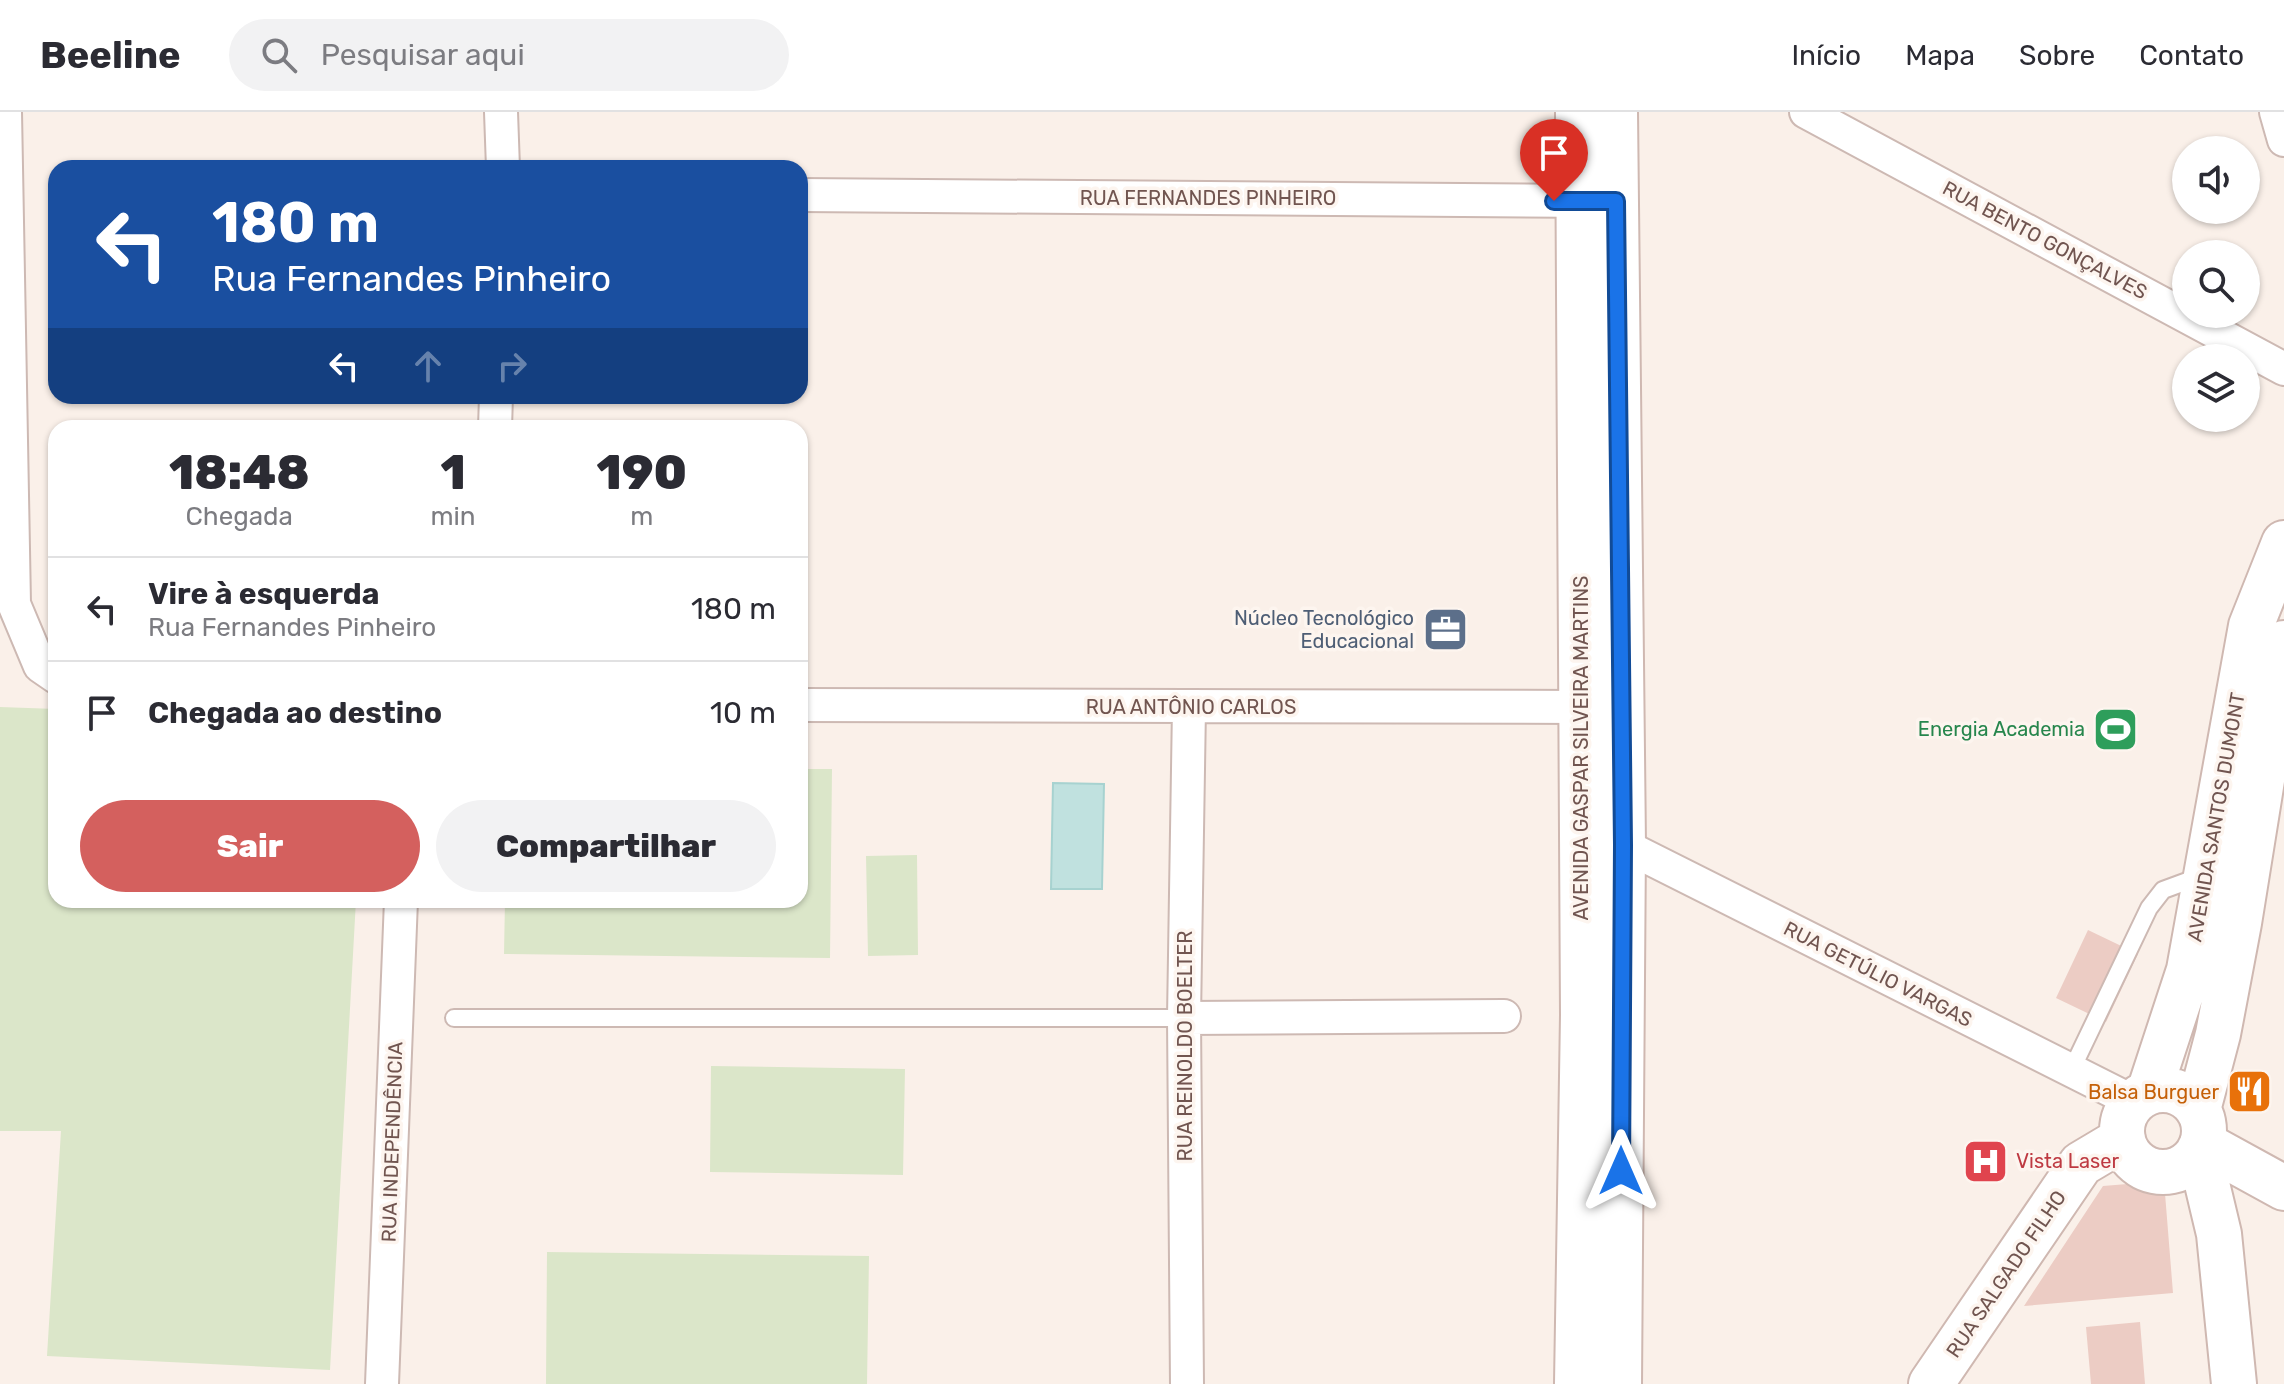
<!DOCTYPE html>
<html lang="pt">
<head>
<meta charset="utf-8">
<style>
	:root { --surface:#fff; --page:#f2f2f3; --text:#2b2b33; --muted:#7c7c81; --line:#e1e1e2; --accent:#d4605e }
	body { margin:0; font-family:Rubik,sans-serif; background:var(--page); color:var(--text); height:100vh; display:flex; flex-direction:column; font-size:30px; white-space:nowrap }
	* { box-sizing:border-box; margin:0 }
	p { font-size:26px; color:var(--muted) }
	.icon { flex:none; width:44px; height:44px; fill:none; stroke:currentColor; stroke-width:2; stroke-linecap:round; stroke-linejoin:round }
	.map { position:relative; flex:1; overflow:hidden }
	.drawer { position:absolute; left:48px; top:308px; width:760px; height:488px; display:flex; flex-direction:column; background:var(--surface); border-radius:24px; box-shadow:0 2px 6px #0004 }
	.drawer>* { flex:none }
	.banner { position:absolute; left:48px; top:48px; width:760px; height:244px; border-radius:24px; box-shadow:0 2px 6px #0004; background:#1a4fa0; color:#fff; overflow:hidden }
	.fabs { position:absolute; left:2172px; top:24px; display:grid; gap:16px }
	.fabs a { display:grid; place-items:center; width:88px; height:88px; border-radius:50%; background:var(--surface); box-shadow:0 2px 6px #0004; font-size:40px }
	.pin { position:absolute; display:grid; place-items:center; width:68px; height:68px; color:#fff; margin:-82px -34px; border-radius:50% 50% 50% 0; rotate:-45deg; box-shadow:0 0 8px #0007 }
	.pin .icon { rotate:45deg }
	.me { position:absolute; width:88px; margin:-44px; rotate:0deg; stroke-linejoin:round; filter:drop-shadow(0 0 6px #0008) }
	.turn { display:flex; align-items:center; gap:28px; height:168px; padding:0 32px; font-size:36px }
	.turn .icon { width:104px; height:104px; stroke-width:2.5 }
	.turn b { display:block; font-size:56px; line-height:68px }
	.lanes { display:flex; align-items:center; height:76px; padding:0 32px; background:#0003; justify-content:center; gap:40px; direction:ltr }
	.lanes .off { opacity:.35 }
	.eta { display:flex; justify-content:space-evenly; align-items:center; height:136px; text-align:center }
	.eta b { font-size:48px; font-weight:800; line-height:56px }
	.button { display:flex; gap:16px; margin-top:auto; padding:16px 32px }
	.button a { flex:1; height:92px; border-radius:48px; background:var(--accent); color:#fff; font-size:32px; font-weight:800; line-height:92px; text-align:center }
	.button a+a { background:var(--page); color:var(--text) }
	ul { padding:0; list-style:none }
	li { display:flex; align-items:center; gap:24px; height:104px; padding:0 32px; border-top:2px solid var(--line) }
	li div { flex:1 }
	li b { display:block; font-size:30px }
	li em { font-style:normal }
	header { display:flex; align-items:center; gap:48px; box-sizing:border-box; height:112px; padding:0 40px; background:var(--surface); border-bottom:2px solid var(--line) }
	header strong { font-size:38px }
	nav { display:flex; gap:44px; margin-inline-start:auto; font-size:28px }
	.search { width:560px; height:72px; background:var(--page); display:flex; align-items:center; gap:20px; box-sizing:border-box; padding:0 28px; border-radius:44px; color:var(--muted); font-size:30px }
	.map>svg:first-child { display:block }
	.green { fill:#dbe6c9 }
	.water { fill:#c0e1df; stroke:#a7d2d0; stroke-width:2 }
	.building { fill:#ecccc4 }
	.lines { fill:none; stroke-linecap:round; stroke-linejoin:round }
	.lane-casing { stroke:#cdb9b3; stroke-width:20 }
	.street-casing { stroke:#cdb9b3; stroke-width:36 }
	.secondary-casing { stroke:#cfb8b1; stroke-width:48 }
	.lane { stroke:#fff; stroke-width:16 }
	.street { stroke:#fff; stroke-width:32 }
	.secondary { stroke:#fff; stroke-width:44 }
	.route-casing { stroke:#114b97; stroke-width:20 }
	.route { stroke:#1a73e8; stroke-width:14 }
	.labels { text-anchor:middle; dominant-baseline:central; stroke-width:7; stroke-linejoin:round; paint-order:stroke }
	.street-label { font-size:20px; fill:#715550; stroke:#fdf5ef }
	.service-label { font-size:20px; fill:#4e5e75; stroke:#fdf5ef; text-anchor:end }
	.leisure-label { font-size:20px; fill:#27864d; stroke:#fdf5ef; text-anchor:end }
	.food-label { font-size:20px; fill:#c56008; stroke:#fdf5ef; text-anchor:end }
	.health-label { font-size:20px; fill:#be3a42; stroke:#fdf5ef; text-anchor:start }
</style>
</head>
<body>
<header>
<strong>Beeline</strong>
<div class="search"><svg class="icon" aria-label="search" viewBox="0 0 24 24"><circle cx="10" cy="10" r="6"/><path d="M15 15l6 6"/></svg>Pesquisar aqui</div>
<nav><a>Início</a><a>Mapa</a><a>Sobre</a><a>Contato</a></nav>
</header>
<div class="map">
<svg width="2284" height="1272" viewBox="0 0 2284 1272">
	<rect width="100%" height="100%" fill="#faf0e9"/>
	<path class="green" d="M0,595L56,597V788H356L330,1258L47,1244L61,1019H0Z
		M800,657H832L830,846L504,842L505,788H800Z
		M917,743L918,843L868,844L866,744Z
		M711,954L905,957L903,1063L710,1060Z
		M547,1140L869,1144L867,1272H546Z"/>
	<path class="water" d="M1053,671L1104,672L1102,777H1051Z"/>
	<path class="building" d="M2088,818L2138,842L2106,910L2056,886Z
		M2164,1069L2173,1181L2024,1194L2103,1074Z
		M2140,1210L2145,1272H2091L2086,1215Z"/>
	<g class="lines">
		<defs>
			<path id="lane" d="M454,906H1184
				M2071,959L2149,796L2163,778L2201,764"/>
			<path id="street" d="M5,0L14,492L40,554L56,565
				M501,0L503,56
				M1806,0L2284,257
				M2276,0L2284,28
				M800,83L1601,89
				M495,316L496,284
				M800,593L1581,595
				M1623,733L2134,990
				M1184,906L1504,904
				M382,1272L401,788
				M1187,1272L1184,906L1189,595"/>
			<path id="secondary" d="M1615,0L1623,733L1619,1272
				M2122 1019a41 41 0 1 1 82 0a41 41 0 1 1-82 0Z
				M2149,980L2189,858L2251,514L2284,431
				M2198,998L2218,922L2239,811L2284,531
				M2202,1031L2284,1076
				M2199,1038L2219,1122L2234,1272
				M1577,1272L1583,903L1578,0
				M1931,1272L2081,1052L2123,1027"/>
		</defs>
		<use href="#lane" class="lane-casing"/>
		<use href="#street" class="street-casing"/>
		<use href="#secondary" class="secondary-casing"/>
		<use href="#lane" class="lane"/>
		<use href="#street" class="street"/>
		<use href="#secondary" class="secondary"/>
	</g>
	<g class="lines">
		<defs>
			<path id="route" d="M1554,89H1616L1623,733L1621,1059"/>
		</defs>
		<use href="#route" class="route-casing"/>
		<use href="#route" class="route"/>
	</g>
	<defs>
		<symbol id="office-square" viewBox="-11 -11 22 22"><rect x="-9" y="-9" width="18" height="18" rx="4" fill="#5c6f8a" stroke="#fdf5ef"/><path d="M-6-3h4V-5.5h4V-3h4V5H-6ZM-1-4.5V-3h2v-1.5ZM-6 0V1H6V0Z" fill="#fff"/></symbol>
		<symbol id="stadium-square" viewBox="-11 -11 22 22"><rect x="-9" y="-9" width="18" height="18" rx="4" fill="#2e9e5b" stroke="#fdf5ef"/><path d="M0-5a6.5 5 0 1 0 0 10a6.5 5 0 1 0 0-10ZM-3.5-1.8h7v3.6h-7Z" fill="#fff"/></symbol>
		<symbol id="restaurant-square" viewBox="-11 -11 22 22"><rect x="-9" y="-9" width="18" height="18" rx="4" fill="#e8710a" stroke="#fdf5ef"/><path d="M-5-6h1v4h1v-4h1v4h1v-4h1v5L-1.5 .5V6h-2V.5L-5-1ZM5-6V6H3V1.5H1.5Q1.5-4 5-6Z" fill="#fff"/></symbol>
		<symbol id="hospital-square" viewBox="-11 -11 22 22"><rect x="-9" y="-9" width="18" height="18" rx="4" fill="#e0444e" stroke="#fdf5ef"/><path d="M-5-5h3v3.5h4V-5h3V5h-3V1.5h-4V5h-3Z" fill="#fff"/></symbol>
	</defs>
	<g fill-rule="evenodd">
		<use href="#office-square" x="1420" y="492" width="51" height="51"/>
		<use href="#stadium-square" x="2090" y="592" width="51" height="51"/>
		<use href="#restaurant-square" x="2224" y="954" width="51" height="51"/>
		<use href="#hospital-square" x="1960" y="1024" width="51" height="51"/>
	</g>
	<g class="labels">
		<g class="street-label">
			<text x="1208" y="86">RUA FERNANDES PINHEIRO</text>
			<text transform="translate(2045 128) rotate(28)">RUA BENTO GONÇALVES</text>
			<text x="1191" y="595">RUA ANTÔNIO CARLOS</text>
			<text transform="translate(1581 636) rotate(-90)">AVENIDA GASPAR SILVEIRA MARTINS</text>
			<text transform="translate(2216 705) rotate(-80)">AVENIDA SANTOS DUMONT</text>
			<text transform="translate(1878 862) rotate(27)">RUA GETÚLIO VARGAS</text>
			<text transform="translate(1185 934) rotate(-90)">RUA REINOLDO BOELTER</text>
			<text transform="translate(392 1030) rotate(-88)">RUA INDEPENDÊNCIA</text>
			<text transform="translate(2006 1162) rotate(-56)">RUA SALGADO FILHO</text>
		</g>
		<g class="service-label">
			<text x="1414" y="506">Núcleo Tecnológico<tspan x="1414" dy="23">Educacional</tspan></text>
		</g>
		<g class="leisure-label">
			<text x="2085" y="617">Energia Academia</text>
		</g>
		<g class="food-label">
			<text x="2219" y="980">Balsa Burguer</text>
		</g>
		<g class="health-label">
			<text x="2016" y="1049">Vista Laser</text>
		</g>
	</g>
</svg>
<div class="fabs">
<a><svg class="icon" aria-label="sound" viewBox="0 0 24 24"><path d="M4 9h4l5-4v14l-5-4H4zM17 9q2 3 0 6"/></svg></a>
<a><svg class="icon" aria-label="search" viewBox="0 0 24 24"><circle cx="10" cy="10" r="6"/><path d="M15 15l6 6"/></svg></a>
<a><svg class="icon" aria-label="layers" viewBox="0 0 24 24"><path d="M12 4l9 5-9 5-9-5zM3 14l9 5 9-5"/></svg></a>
</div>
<div class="pin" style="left:1554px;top:89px;background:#d93025"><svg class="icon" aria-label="arrive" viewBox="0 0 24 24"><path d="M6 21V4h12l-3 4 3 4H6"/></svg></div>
<svg class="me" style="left:1621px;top:1059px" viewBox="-20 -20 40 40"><path d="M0-17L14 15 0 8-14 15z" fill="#1a73e8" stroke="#fff" stroke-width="4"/></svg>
<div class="banner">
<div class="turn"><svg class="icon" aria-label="left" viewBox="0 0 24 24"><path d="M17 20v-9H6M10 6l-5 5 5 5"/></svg><div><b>180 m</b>Rua Fernandes Pinheiro</div></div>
<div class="lanes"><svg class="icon" aria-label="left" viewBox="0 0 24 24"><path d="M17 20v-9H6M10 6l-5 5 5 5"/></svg><svg class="icon off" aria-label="ahead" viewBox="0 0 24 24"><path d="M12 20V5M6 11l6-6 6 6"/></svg><svg class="icon off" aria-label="right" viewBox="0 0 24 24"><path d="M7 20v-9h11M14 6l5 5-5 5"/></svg></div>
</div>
<section class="drawer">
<div class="eta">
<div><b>18:48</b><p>Chegada</p></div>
<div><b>1</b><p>min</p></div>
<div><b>190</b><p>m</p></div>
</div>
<ul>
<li><svg class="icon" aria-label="left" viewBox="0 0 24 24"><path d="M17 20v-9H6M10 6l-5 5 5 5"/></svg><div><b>Vire à esquerda</b><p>Rua Fernandes Pinheiro</p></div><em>180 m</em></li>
<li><svg class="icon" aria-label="arrive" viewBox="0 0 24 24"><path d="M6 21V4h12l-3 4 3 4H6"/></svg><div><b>Chegada ao destino</b></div><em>10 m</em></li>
</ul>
<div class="button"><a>Sair</a><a>Compartilhar</a></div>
</section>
</div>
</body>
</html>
